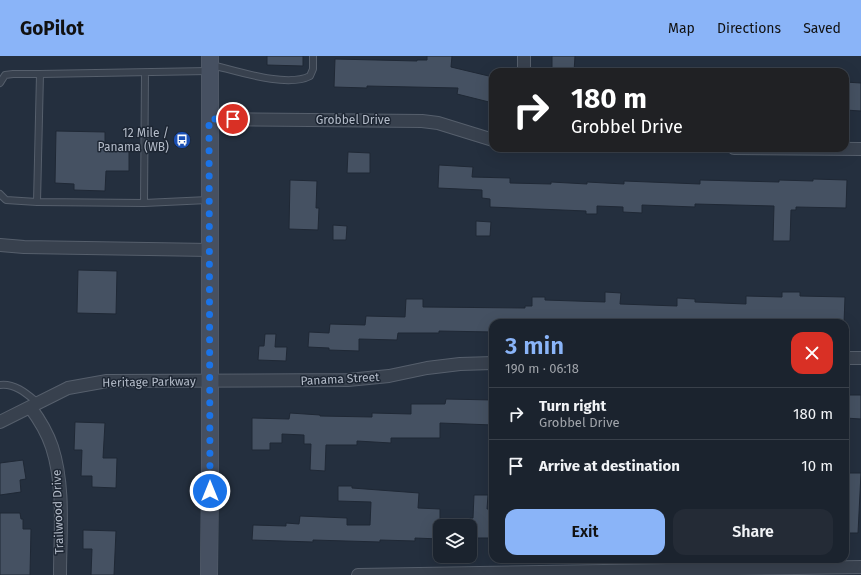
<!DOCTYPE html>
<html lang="en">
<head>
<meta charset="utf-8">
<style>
	:root { --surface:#1b232e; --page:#242b36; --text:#f1f3f6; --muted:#a0a4aa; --line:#39404a; --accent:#8ab4f8 }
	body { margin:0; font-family:"Fira Sans",sans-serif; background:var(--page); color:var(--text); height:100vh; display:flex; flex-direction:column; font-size:15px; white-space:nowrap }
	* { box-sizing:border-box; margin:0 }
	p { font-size:13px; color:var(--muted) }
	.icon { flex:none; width:22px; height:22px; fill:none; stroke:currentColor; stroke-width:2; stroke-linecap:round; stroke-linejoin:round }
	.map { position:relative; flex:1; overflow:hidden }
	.panel { position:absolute; left:489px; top:263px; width:360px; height:244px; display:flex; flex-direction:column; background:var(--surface); border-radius:12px; box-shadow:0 4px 16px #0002,0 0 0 1px var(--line) }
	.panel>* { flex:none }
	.banner { position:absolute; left:489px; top:12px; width:360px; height:84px; border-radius:12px; box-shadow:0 4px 16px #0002,0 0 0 1px var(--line); background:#202124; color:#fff; overflow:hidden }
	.tools { position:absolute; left:433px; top:463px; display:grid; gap:8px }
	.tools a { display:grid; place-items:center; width:44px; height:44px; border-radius:8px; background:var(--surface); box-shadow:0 4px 16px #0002,0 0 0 1px var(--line); font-size:20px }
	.pin { position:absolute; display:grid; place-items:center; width:34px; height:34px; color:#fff; margin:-17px; border:2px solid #fff; border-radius:50%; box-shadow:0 1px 4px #0007 }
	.me { position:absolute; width:44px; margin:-22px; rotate:0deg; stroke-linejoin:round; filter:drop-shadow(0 0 3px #0008) }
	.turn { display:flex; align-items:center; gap:14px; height:84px; padding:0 16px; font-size:18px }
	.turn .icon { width:52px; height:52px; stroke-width:2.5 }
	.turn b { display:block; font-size:28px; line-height:34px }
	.round { display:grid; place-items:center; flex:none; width:42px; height:42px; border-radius:12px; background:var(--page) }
	.summary { display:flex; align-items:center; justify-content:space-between; height:68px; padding:0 16px }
	h1 { font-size:24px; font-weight:600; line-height:30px; color:var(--accent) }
	.button { display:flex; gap:8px; margin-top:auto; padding:8px 16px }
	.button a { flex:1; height:46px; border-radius:12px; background:var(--accent); color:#111; font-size:16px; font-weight:600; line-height:46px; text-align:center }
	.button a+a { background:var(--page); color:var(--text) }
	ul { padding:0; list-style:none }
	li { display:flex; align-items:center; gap:12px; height:52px; padding:0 16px; border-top:1px solid var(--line) }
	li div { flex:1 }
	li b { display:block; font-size:15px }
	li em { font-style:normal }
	header { display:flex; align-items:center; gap:24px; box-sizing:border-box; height:56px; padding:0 20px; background:var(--accent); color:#111 }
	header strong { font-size:19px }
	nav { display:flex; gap:22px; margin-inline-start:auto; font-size:14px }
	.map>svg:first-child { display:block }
	.building { fill:#455162; stroke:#1f2835 }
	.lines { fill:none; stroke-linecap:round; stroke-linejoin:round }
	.lane-casing { stroke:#565f6c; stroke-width:8 }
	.street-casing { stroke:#565f6c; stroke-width:14 }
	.secondary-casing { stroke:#565f6c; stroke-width:18 }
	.lane { stroke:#38414e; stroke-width:6 }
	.street { stroke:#38414e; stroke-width:12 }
	.secondary { stroke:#465061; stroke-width:17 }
	.route { stroke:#1a73e8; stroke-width:7; stroke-dasharray:0 12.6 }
	.labels { text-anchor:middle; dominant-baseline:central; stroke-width:3; stroke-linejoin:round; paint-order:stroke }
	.street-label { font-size:12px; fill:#b4bcc9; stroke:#1d2633 }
	.poi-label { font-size:12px; fill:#b4bcc9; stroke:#1d2633; text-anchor:end }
</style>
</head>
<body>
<header>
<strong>GoPilot</strong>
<nav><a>Map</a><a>Directions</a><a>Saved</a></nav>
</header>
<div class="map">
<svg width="861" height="519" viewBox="0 0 861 519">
	<rect width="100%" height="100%" fill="#242f3e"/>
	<path class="building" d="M267,0H303V10L267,9Z
		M427,0H452L451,11L493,21V31L489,46L457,38L458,32L367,30V32L334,31L335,3L417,5V4H427Z
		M552,0H575L574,16H552Z
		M845,26L861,27V55L845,54Z
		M56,75L105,76V94L129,95V115H106L105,135L74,134V128L55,127Z
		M348,96L370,97V117H347Z
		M439,109L473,111L472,121L510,122V127L551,128V126L587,128V126L624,128V125L700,128V124L779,126V124L813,125V123L847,124L846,152L796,151V154H791L790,185H773L774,150L695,148V151L642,149V157L623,156V151L597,150V158H586V155L490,151V143L482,142V134L438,132Z
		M290,124L317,125L316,152H319L318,174L289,173Z
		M476,165L491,166L490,180H476Z
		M333,169L347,170L346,184H333Z
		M78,214L117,215L116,258L77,257Z
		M605,236L621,237L620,248L677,250V242L695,243V246L746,248V240L782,241V236H800V240L845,241L844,267H493V276L439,275V277H398L397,284L359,283V295L329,294V292L308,291L309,276L329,277L330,268L365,269L366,260L405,261L406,243H423V251L525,252V250H532V241H545V244L605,246Z
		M265,278H276L275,291H287L286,305L258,304L259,290H264Z
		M845,339H861V363L845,362Z
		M446,343L493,344V369L440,367V382H391V387L357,385V389H326L325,415L310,414L311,388H304V379L282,378V387H270V394H252V362L289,363L290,357L320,359V360L372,361V357L411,358V348H445Z
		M75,366L105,367L103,402H117L116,432L92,431V420H81L82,394H74Z
		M23,404L26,423L20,424L21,436L0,439V407Z
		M847,417H861L858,477H845V448H846Z
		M338,430H352V432L419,437L418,452L440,453V483L415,482V485L380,484V486L313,484V486L252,484L253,469L286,470V467L299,468L300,460L347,462V469H370L371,446L338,445Z
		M474,439H488L487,453H493V482H470V462H473Z
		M0,457H20L21,463H23V473H31L30,519H0Z
		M83,474L116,475L114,519H91L92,493H83Z"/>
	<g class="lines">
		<defs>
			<path id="lane" d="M212,9C237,15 287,32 310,20L313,13V0
				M0,27L5,19L13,18H40
				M0,138L6,144L37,146
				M208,144L144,147L37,146L40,18L208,15
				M144,147L145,17
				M0,329C15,327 27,338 38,347"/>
			<path id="street" d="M524,16V0
				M209,63L422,65L438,67L493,84
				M734,92L861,93
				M0,189L24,191L210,194
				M845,302H861
				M30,351C39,363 47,376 52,391C65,431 60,477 60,519
				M0,366L68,332L107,325L348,324L389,320L427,312L460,308L493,307
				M358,519L861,511"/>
			<path id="secondary" d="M209,519L210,421V0"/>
		</defs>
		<use href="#lane" class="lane-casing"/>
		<use href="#street" class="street-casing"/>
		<use href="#secondary" class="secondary-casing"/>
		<use href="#lane" class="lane"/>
		<use href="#street" class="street"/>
		<use href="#secondary" class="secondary"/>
	</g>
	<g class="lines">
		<path class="route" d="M210,435L209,63H233"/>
	</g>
	<defs>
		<symbol id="bus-disc" viewBox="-11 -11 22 22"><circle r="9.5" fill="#1a4fb4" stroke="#1d2633"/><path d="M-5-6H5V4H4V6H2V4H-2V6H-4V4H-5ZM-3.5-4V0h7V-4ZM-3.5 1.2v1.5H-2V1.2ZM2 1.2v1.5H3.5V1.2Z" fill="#fff"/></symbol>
	</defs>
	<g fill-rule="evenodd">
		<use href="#bus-disc" x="172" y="74" width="20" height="20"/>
	</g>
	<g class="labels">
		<g class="street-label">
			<text x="353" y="64">Grobbel Drive</text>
			<text transform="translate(340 323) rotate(-3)">Panama Street</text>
			<text transform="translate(149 326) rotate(-1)">Heritage Parkway</text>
			<text transform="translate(58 456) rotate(-92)">Trailwood Drive</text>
		</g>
		<g class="poi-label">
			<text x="169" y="77">12 Mile /<tspan x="169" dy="14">Panama (WB)</tspan></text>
		</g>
	</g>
</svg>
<div class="tools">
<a><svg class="icon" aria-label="layers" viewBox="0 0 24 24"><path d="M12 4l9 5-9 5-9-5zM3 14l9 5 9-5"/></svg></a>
</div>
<div class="pin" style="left:233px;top:63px;background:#d93025"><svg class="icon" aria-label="arrive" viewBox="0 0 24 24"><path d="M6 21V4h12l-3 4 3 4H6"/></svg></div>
<svg class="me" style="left:210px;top:435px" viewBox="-20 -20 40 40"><circle r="17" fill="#1a73e8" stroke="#fff" stroke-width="3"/><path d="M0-11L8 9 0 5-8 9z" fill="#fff"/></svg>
<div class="banner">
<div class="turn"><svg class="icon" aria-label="right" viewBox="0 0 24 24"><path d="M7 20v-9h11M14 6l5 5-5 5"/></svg><div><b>180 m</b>Grobbel Drive</div></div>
</div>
<section class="panel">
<div class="summary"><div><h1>3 min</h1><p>190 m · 06:18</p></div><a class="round" style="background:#d93025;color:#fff"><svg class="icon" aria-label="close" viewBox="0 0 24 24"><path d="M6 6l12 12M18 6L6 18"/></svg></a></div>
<ul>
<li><svg class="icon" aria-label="right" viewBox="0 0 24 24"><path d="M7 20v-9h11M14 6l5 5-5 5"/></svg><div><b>Turn right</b><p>Grobbel Drive</p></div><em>180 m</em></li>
<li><svg class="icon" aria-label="arrive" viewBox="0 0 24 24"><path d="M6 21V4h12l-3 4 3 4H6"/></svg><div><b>Arrive at destination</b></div><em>10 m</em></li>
</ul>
<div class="button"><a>Exit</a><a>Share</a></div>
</section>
</div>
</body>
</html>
